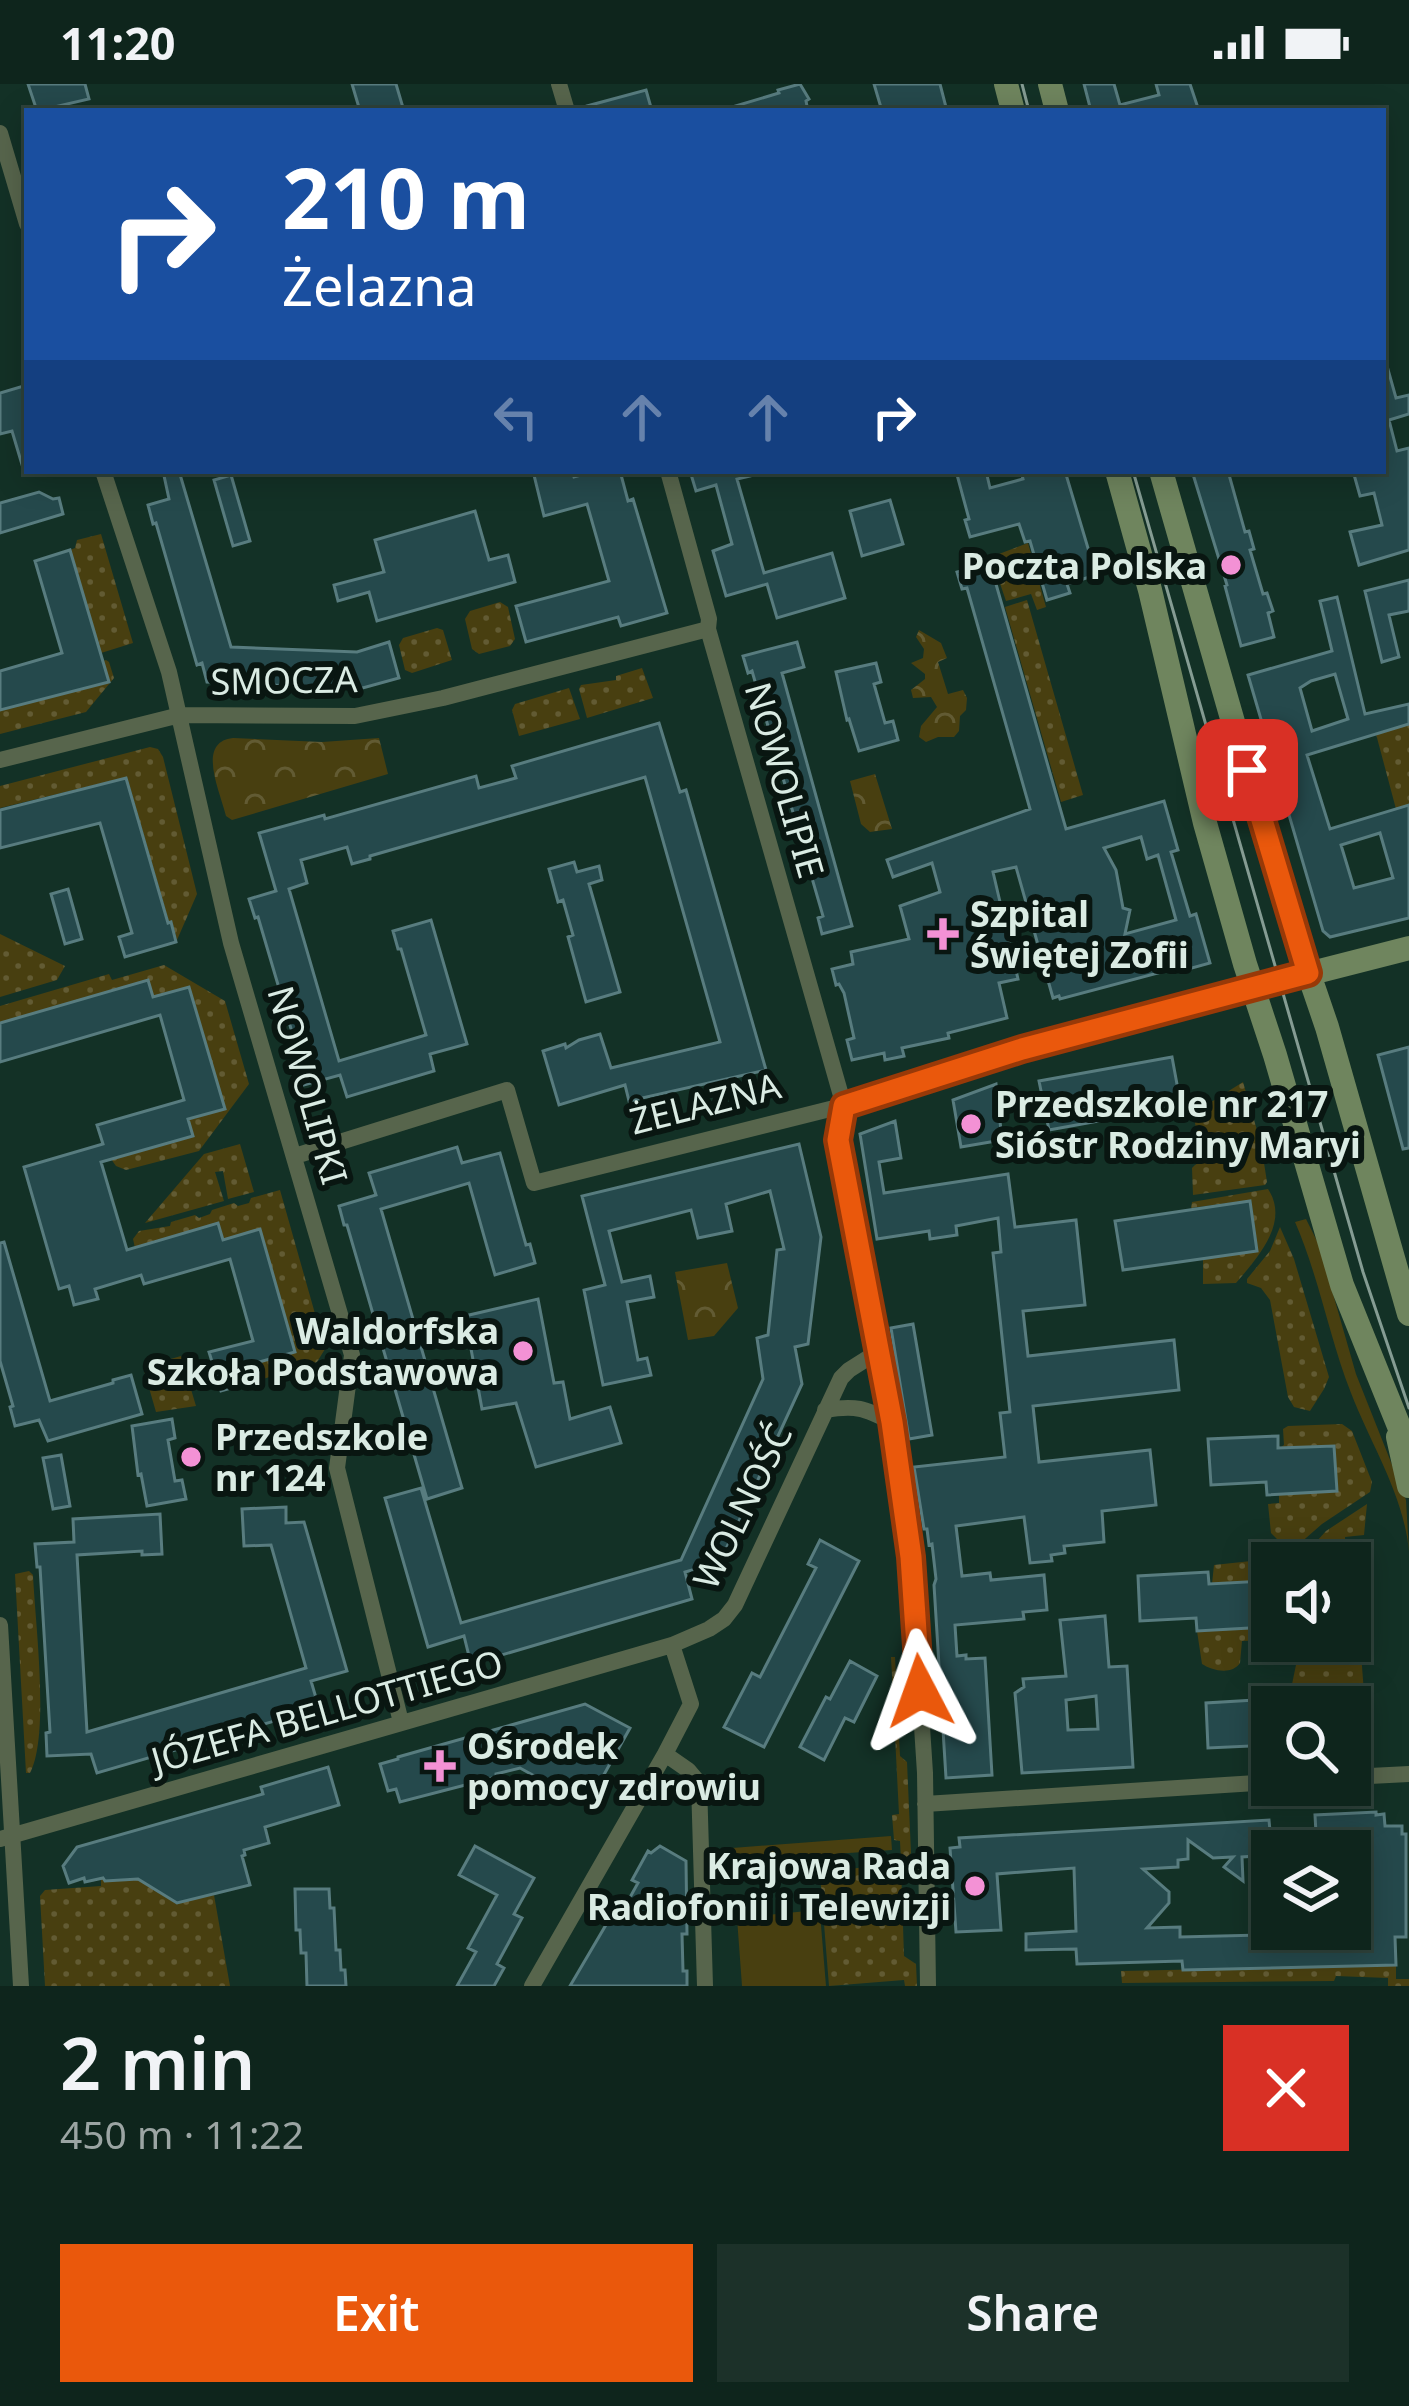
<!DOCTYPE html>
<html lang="en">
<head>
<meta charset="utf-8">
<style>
	:root { --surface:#0e251c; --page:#1c3129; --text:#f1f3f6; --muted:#9ba5a3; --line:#2e423b; --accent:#ea580c }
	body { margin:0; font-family:"Noto Sans",sans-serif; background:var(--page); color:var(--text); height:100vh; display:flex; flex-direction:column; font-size:45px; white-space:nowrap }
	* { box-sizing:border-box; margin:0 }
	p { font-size:39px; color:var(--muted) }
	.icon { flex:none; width:66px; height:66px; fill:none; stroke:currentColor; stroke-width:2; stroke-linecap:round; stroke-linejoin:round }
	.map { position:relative; height:1902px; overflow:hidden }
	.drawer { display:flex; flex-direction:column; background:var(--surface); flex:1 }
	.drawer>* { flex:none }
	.banner { position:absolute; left:24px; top:24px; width:1362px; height:366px; border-radius:0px; box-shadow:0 6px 30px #0003,0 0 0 3px var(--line); background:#1a4fa0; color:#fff; overflow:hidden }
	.tools { position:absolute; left:1251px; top:1458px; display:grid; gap:24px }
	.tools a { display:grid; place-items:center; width:120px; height:120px; border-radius:0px; background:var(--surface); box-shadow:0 6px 30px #0003,0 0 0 3px var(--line); font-size:60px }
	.pin { position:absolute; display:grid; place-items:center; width:102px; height:102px; color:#fff; margin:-51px; border-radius:24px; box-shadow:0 6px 18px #0006 }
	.me { position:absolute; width:132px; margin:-66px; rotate:356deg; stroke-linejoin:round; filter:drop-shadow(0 0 9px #0008) }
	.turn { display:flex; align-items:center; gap:42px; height:252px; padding:0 60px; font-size:54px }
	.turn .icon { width:156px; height:156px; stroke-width:2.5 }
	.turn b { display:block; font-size:84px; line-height:102px }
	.lanes { display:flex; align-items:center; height:114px; padding:0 60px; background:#0003; justify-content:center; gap:60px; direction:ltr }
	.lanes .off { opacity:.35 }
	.round { display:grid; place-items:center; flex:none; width:126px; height:126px; border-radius:0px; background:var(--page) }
	.summary { display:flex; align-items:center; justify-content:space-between; height:204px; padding:0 60px }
	h1 { font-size:72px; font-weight:600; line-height:90px }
	.cta { display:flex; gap:24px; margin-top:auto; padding:24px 60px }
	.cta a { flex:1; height:138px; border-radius:0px; background:var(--accent); color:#fff; font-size:48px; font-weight:600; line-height:138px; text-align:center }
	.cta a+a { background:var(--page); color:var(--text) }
	.status { display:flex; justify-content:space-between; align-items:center; height:84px; padding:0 60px; background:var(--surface); direction:ltr }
	.status svg { height:33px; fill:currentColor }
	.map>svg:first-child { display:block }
	.grass { fill:url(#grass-dots) }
	.park { fill:url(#park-crowns) }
	.garden { fill:#483f10 }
	.building { fill:#25494c; stroke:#587c7f; stroke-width:3; fill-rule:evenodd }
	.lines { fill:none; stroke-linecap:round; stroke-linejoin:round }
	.street { stroke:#57654c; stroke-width:16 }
	.secondary { stroke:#6f855e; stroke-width:24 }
	.tram { stroke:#859c93; stroke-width:3 }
	.route-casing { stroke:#983908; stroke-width:30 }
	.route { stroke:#ea580c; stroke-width:21 }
	.poi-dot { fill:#f391d5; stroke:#091611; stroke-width:4.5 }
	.labels { text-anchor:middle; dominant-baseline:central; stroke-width:12; stroke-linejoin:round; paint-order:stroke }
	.poi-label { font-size:36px; font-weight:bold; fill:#daebe3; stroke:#091611; text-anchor:start }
	.street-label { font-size:36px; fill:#daebe3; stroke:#091611 }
</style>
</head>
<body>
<div class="status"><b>11:20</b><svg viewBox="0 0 49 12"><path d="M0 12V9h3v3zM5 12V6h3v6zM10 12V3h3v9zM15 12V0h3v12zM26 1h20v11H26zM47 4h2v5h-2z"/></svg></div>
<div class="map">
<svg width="1409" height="1902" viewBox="0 0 1409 1902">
	<defs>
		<pattern id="grass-dots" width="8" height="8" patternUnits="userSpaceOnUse" patternTransform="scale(3)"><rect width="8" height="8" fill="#483f10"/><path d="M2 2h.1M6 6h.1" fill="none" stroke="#625b33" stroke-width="1.8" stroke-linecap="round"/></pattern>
		<pattern id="park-crowns" width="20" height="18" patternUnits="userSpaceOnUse" patternTransform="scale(3)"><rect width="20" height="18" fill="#483f10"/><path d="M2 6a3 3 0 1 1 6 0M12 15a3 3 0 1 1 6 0" fill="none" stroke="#625b33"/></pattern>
	</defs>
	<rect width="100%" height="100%" fill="#133126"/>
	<path class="grass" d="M101,450L133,559L101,569L70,466L75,464L77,456Z
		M1028,459L1046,523L1037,526L1031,510L1006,517L991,473Z
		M1027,516L1083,711L1061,718L1005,523Z
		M500,518L508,523L515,555L510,562L479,570L472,565L465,535L470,527Z
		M437,544L443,546L452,576L412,589L405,586L399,561L403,554Z
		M106,576L109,578L114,594L86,628L0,650V626L109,599L103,577Z
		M642,584L653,614L587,634L579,605L581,601L616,596V592Z
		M569,604L580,635L519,652L512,626L515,620Z
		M1409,640V721L1396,725L1376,650Z
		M150,663L158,665L163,673L197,810L177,856L172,838H169L127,693L0,724V702Z
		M0,850L65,882L57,896L0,913Z
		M164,881L225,917L249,1000L199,1067L126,1086L116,1082L111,1075L193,1052L188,1035L224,1024L190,903L153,913L148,896L0,939V922L109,890L112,896Z
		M1243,998L1261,1060L1267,1098L1265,1101L1193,1111L1192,1084C1199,1076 1210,1076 1214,1070L1212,1056L1207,1052L1198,1054L1194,1034L1200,1025Z
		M240,1060L254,1108L228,1115L223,1087L215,1088L224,1117L145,1139L204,1070Z
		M1268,1105C1290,1138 1258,1173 1236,1199L1203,1200V1175L1258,1166L1251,1116L1191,1124L1192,1118Z
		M280,1106L325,1265L317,1278L263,1295L259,1278L294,1268L260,1146L223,1156L135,1164L133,1155L139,1147L170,1142L171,1138L195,1131L199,1134L210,1130L212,1126L234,1119L238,1122L249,1119L251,1114Z
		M1280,1143L1294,1175L1329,1293L1324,1305L1310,1327L1294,1323L1288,1313L1270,1216L1261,1204L1247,1199V1195L1270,1167Z
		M181,1272L196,1322L156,1328L143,1283Z
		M1342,1340L1352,1347L1372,1398L1370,1408L1322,1440L1298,1461L1282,1460L1271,1449L1268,1420L1279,1419V1411L1337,1407L1335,1361L1281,1363L1284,1361L1283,1345L1288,1342Z
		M1367,1420L1364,1451L1345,1453L1347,1479H1297L1326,1447Z
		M1279,1474L1288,1479H1272V1556L1242,1557L1240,1579C1232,1591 1213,1587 1202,1580L1197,1547L1268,1522L1264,1498L1212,1500L1214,1481Z
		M29,1487L33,1491C35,1538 50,1651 30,1689H26L15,1490Z
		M1350,1525L1352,1543H1359L1365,1622L1334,1617L1327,1609L1320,1607L1293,1609L1291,1605L1301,1557H1350Z
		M891,1573H895L900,1672L907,1678L911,1769L901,1782L904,1872L916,1880L917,1902H905L904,1896L829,1902L820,1790L901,1777L900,1757L894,1756L892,1731L899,1730Z
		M103,1794L105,1797L138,1795L177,1819L214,1811L230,1902H45L40,1812L45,1806L101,1802V1795Z
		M1396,1881V1895H1409V1902H1388V1894L1336,1892L1334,1897L1122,1899L1121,1887Z"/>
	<path class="park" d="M919,546L941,559L947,574L938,578L948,610L963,606L967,614L966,626L960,632L959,647L954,653H938L926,658L919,653L921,642L937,623L931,613L913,614L911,606L925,595V590L911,579L923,574L924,565L916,553Z
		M233,654L322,658L379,654L388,690L232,736L226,732C220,707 196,658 233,654Z
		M875,690L892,745L870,748L861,740L850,697Z
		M727,1179L738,1224L714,1252L688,1256L675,1188Z"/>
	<path class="garden" d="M1306,1135L1319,1161L1356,1290L1406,1416L1409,1468C1404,1411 1371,1361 1351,1309C1329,1253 1319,1193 1295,1138Z
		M891,1752L892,1766L733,1777L732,1764Z
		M807,1827L820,1829L826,1902H742L737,1834Z"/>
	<path class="building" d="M28,0H85L89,15L37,27Z
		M352,0H396L404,27H360Z
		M800,0L809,15L806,17L808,27H733L732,23L779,9L778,6Z
		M874,0H940L947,27H882Z
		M1084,0H1114L1120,21L1159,11L1156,0H1190L1199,27H1091Z
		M646,6L652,27H587V22Z
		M1387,282L1396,314L1409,311V330L1389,336L1397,367L1409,364V466L1359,481L1350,448L1382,441L1374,409L1360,412L1353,387H1383V283Z
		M27,301V384H23L12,347L0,350V309Z
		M163,387H179L231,563L357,568L389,558L399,594L359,605L207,598L202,579L197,581L156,439L153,440L148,421L169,415Z
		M533,387H572L574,393L596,387H620L628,417L633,415L667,529L621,542L618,533L526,558L516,522L609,497L587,420L544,432Z
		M690,387H750V392L737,395L764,489L832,469L845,514L777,534L767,500L726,512L713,467L732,460L716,401L696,407Z
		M956,387H986L990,404L1023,395L1021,387H1065L1096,491L1067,500L1070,509L1047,516L1030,457L1025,458L1019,440L970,453L965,436L969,435Z
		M1192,387H1228L1245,448L1249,447L1254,465L1250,466L1263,510L1267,509L1273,527L1268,529L1274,553L1241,562L1225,502L1227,501Z
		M231,391L250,457L233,462L214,396Z
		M39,408L53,415L59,414L63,430L0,449V419Z
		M890,416L903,460L862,472L850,427Z
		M475,427L489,476L508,471L515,498L377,537L369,508L338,517L334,501L384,488L375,456Z
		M70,466L109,598L0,626V587L62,569L35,477Z
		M987,480L996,500L1066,745L1164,717L1178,766L1171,768L1190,832L1196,830L1210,879L1185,886L1184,882L1060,915L1059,912L1053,914L1016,783L993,788L1018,895L999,899L1007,934L948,949L949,954L902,964L904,972L885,976L884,969L852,976L847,956L854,954L844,909L839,900L836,901L832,885L853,880L851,868L909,855L900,822L940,808L932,779L893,793L887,776L1030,725L967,504L962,505L957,488ZM1141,753L1147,775L1158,771L1176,836L1125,850L1130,826L1123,824L1116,786L1104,764Z
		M1409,496V527L1389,531L1399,573L1382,578L1365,507Z
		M1337,513L1365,630L1409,620V640L1307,671L1330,745L1409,721V834L1330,853L1323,847L1248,591L1332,567L1320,517ZM1335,590L1348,635L1312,647L1300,604L1311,597ZM1380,749L1393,794L1354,804L1341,761Z
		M797,558L804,583L782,589L852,842L822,850L818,834L823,832L752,587L748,589L743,572Z
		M876,579L881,598L874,600L885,639L893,637L898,656L859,667L849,635L847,636L836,588Z
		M659,639L680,708L686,706L766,986L629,1017L625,1001L559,1021L543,967L565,960L566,964L579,956L600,950L611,984L720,958L645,693L370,772V775L352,780L347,763L301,776L307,799L289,805L339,977L426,951L401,865H398L393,847L431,836L467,960L430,970L434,987L347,1013L340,991L304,1001L298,983L302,982L258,833L255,834L249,815L276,807L259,749L324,731L325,735L476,692L479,704L516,694L512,682Z
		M126,694L168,839L171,838L176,858L125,873L119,853L132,849L100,739L0,764V726Z
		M574,778L577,788L599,782L602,796L589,800L620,908L586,918L568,853L573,851L563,816L558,818L549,785Z
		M68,805L82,855L65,860L51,810Z
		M148,896L153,913L189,903L225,1025L188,1035L193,1052L101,1078L127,1166L218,1139L223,1156L260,1145L295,1268L259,1278L263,1295L221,1307L209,1268L253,1257L230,1175L144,1200L141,1191L95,1205L98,1215L74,1221L69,1202L59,1205L24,1083L103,1060L97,1041L184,1016L160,931L0,978V939Z
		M1409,963V1064L1403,1065L1378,971Z
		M1172,973L1181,1022L1049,1046L1039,997Z
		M996,1000L1002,1056L961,1063L953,1016Z
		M895,1037L901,1074L879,1078L884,1109L1008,1090L1015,1143L1076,1136L1085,1221L1023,1227L1028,1272L1174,1256L1179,1306L1033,1322L1039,1378L1150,1366L1156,1421L1102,1427L1104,1458L1064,1462L1065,1469L1051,1471L1052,1477L1030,1479L1024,1433L956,1442L962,1492L990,1489L991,1496L1044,1491L1047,1526L1023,1528L1024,1535L955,1541L957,1572L966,1571V1575L985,1574L992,1691L946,1694L934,1501L936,1495L932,1460L929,1461L927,1445H924L914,1383L1005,1373L1000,1329L1010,1328L993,1169L1001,1168L998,1134L956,1142L957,1151L930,1155L929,1147L877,1155L860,1050Z
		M799,1060L821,1153L808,1260L795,1263L802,1300L720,1478L685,1488L692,1515L471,1580L464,1552L428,1563L385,1414L421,1404L461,1539L681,1476L763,1295L757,1254L768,1251L777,1166L784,1165L770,1107L726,1120L732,1147L698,1154L691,1126L609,1147L622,1198L650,1192L654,1213L627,1218L638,1276L647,1274L651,1291L603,1301L584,1206L605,1201L582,1112Z
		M457,1063L462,1079L500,1069L526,1161L530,1160L535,1179L495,1191L469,1099L381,1125L462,1404L427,1415L347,1141H344L339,1122L376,1111L369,1089Z
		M1250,1117L1257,1167L1123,1186L1115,1137Z
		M4,1158L50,1317L113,1299V1296L131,1291L142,1330L48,1357L39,1336L15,1342L10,1323L13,1322L0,1277V1159Z
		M538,1215L554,1299L563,1298L570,1335L610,1323L621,1359L536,1383L516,1319L482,1325L465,1232Z
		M913,1240L932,1351L909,1355L891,1244Z
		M172,1335L175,1354L168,1356L175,1397L182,1396L186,1415L147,1422L141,1390L138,1391L132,1342Z
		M1278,1352V1364L1334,1362L1337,1407L1267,1411L1266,1398L1211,1401L1208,1355Z
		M61,1371L70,1422L53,1425L43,1374Z
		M286,1423V1439L304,1438L347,1587L311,1597L319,1624L97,1689L91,1670L47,1672L46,1649L50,1648L40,1483H37L35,1460L74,1458L73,1435L160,1430L162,1470L142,1471V1467L77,1471L87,1648L306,1584L271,1461L244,1462L242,1425Z
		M820,1456L859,1477L764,1663L724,1643L752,1589L760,1593L816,1484L808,1480Z
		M1208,1488L1209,1500L1264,1497L1267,1543L1197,1547L1196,1534L1140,1537L1138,1492Z
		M1105,1532L1109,1583L1127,1582L1133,1683L1022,1689L1015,1609L1024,1603L1023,1595L1066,1592L1060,1536ZM1096,1612L1098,1645L1068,1646L1066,1616Z
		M850,1577L877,1592L854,1638L845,1634L824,1676L800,1663L826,1613L830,1615Z
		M1272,1615V1661L1208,1664L1206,1619Z
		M585,1620L630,1644L587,1721L520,1684L496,1690V1693L400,1718L396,1705L388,1707L380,1680L398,1675V1673Z
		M328,1683L339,1721L265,1743L269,1759L244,1766L245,1771L242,1772L250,1801L177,1819L138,1795L105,1797L103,1794L85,1798L84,1794L69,1799L63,1782L77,1763L263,1710L261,1703Z
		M1376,1728V1731L1384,1730L1385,1742H1402V1750H1406V1853H1395L1396,1881L1183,1886L1182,1877L1077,1880L1076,1865L1026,1866V1850L1076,1847L1074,1784L997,1790L1001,1846L956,1848L950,1764L960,1763L959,1754L1269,1736L1270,1747H1280V1767H1272V1771L1242,1773L1243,1797L1224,1783L1233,1773L1213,1774L1188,1756V1775L1178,1776V1783L1143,1785L1169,1808V1819L1147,1844L1180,1843V1853L1350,1849V1767H1317L1315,1731Z
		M475,1762L534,1794L514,1830L522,1834L497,1880L504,1884L494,1902H457L476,1868L468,1864L497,1811L459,1791Z
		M660,1762L686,1777L687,1850H682L683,1887H687V1902H570L613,1829L619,1833L638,1799L632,1796L648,1767L651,1769Z
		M295,1805H329L330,1824H334L336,1866H340L341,1886H345L346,1902H307L306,1869H301L300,1846H296Z"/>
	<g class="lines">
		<path class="street" d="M559,0L567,27
			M0,49L27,140
			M103,387L169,588L231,859L352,1271L337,1384L401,1638
			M668,387L709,535L708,545L844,1022L838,1056L892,1338L911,1473L925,1689L928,1902
			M0,676L180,631L355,632L443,614L708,545
			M295,1072L507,1006L534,1099L874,1014L1022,965L1253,904
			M825,1326C856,1321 864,1324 892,1338
			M0,1541L21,1902
			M665,1670L688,1686L699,1699L705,1902
			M1350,1693L1409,1690
			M925,1720L1272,1698
			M0,1755L672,1561L709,1545L724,1535L735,1521L841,1294L849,1286L879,1267
			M532,1902L665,1670L691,1620L672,1561"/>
		<path class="secondary" d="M1006,0L1013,27
			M1050,0L1057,27
			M1117,387L1150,506L1205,739L1245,880L1275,971L1342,1201L1409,1367
			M1161,387L1287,826L1327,943L1409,1230
			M1253,904L1409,864
			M1398,1353L1409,1402"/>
		<path class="tram" d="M1022,0L1029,27
			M1133,387L1363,1188L1409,1324"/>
	</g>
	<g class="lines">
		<defs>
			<path id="route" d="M920,1607L911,1473L892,1338L838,1056L844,1022L1022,965L1308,889L1247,686"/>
		</defs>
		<use href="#route" class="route-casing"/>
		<use href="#route" class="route"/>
	</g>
	<g class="poi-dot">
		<circle cx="1231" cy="481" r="12"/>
		<path d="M937 832h12v12h12v12h-12v12h-12v-12h-12v-12h12z"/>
		<circle cx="971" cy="1040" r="12"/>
		<circle cx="523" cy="1267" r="12"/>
		<circle cx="191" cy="1373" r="12"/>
		<path d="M434 1664h12v12h12v12h-12v12h-12v-12h-12v-12h12z"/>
		<circle cx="975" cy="1802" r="12"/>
	</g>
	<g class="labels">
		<g class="poi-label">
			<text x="1207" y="481" text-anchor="end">Poczta Polska</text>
			<text x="970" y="829">Szpital<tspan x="970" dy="41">Świętej Zofii</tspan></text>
			<text x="995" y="1019">Przedszkole nr 217<tspan x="995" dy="41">Sióstr Rodziny Maryi</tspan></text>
			<text x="499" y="1246" text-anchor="end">Waldorfska<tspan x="499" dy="41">Szkoła Podstawowa</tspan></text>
			<text x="215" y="1352">Przedszkole<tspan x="215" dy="41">nr 124</tspan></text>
			<text x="467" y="1661">Ośrodek<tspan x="467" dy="41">pomocy zdrowiu</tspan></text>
			<text x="951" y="1781" text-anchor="end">Krajowa Rada<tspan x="951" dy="41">Radiofonii i Telewizji</tspan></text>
		</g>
		<g class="street-label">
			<text transform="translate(284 596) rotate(-1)">SMOCZA</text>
			<text transform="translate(785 696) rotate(74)">NOWOLIPIE</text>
			<text transform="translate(308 1001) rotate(74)">NOWOLIPKI</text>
			<text transform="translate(705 1019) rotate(-14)">ŻELAZNA</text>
			<text transform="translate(742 1422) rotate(-64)">WOLNOŚĆ</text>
			<text transform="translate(327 1627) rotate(-16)">JÓZEFA BELLOTTIEGO</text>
		</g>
	</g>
</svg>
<div class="tools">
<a><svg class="icon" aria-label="sound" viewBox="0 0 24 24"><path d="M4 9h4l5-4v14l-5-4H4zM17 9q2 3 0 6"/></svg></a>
<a><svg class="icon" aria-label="search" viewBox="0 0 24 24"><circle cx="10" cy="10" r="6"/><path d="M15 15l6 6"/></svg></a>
<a><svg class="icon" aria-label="layers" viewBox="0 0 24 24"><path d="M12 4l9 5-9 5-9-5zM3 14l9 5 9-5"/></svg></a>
</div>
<div class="pin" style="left:1247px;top:686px;background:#d93025"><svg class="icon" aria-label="arrive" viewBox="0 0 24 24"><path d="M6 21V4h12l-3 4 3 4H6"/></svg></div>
<svg class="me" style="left:920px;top:1607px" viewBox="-20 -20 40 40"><path d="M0-17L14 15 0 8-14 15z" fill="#ea580c" stroke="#fff" stroke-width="4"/></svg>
<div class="banner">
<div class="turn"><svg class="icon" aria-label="right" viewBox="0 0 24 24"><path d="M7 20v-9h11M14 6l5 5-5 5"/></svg><div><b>210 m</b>Żelazna</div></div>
<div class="lanes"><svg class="icon off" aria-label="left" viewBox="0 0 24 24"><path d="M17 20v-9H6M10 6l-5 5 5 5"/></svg><svg class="icon off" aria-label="ahead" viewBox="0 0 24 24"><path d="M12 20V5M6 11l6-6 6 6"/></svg><svg class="icon off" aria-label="ahead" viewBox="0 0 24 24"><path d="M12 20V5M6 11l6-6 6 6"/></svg><svg class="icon" aria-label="right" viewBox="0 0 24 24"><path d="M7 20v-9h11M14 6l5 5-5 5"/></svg></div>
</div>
</div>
<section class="drawer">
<div class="summary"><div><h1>2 min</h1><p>450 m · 11:22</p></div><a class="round" style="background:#d93025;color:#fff"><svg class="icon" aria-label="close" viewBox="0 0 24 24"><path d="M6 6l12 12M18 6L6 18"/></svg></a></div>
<div class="cta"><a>Exit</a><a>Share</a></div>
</section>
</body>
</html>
